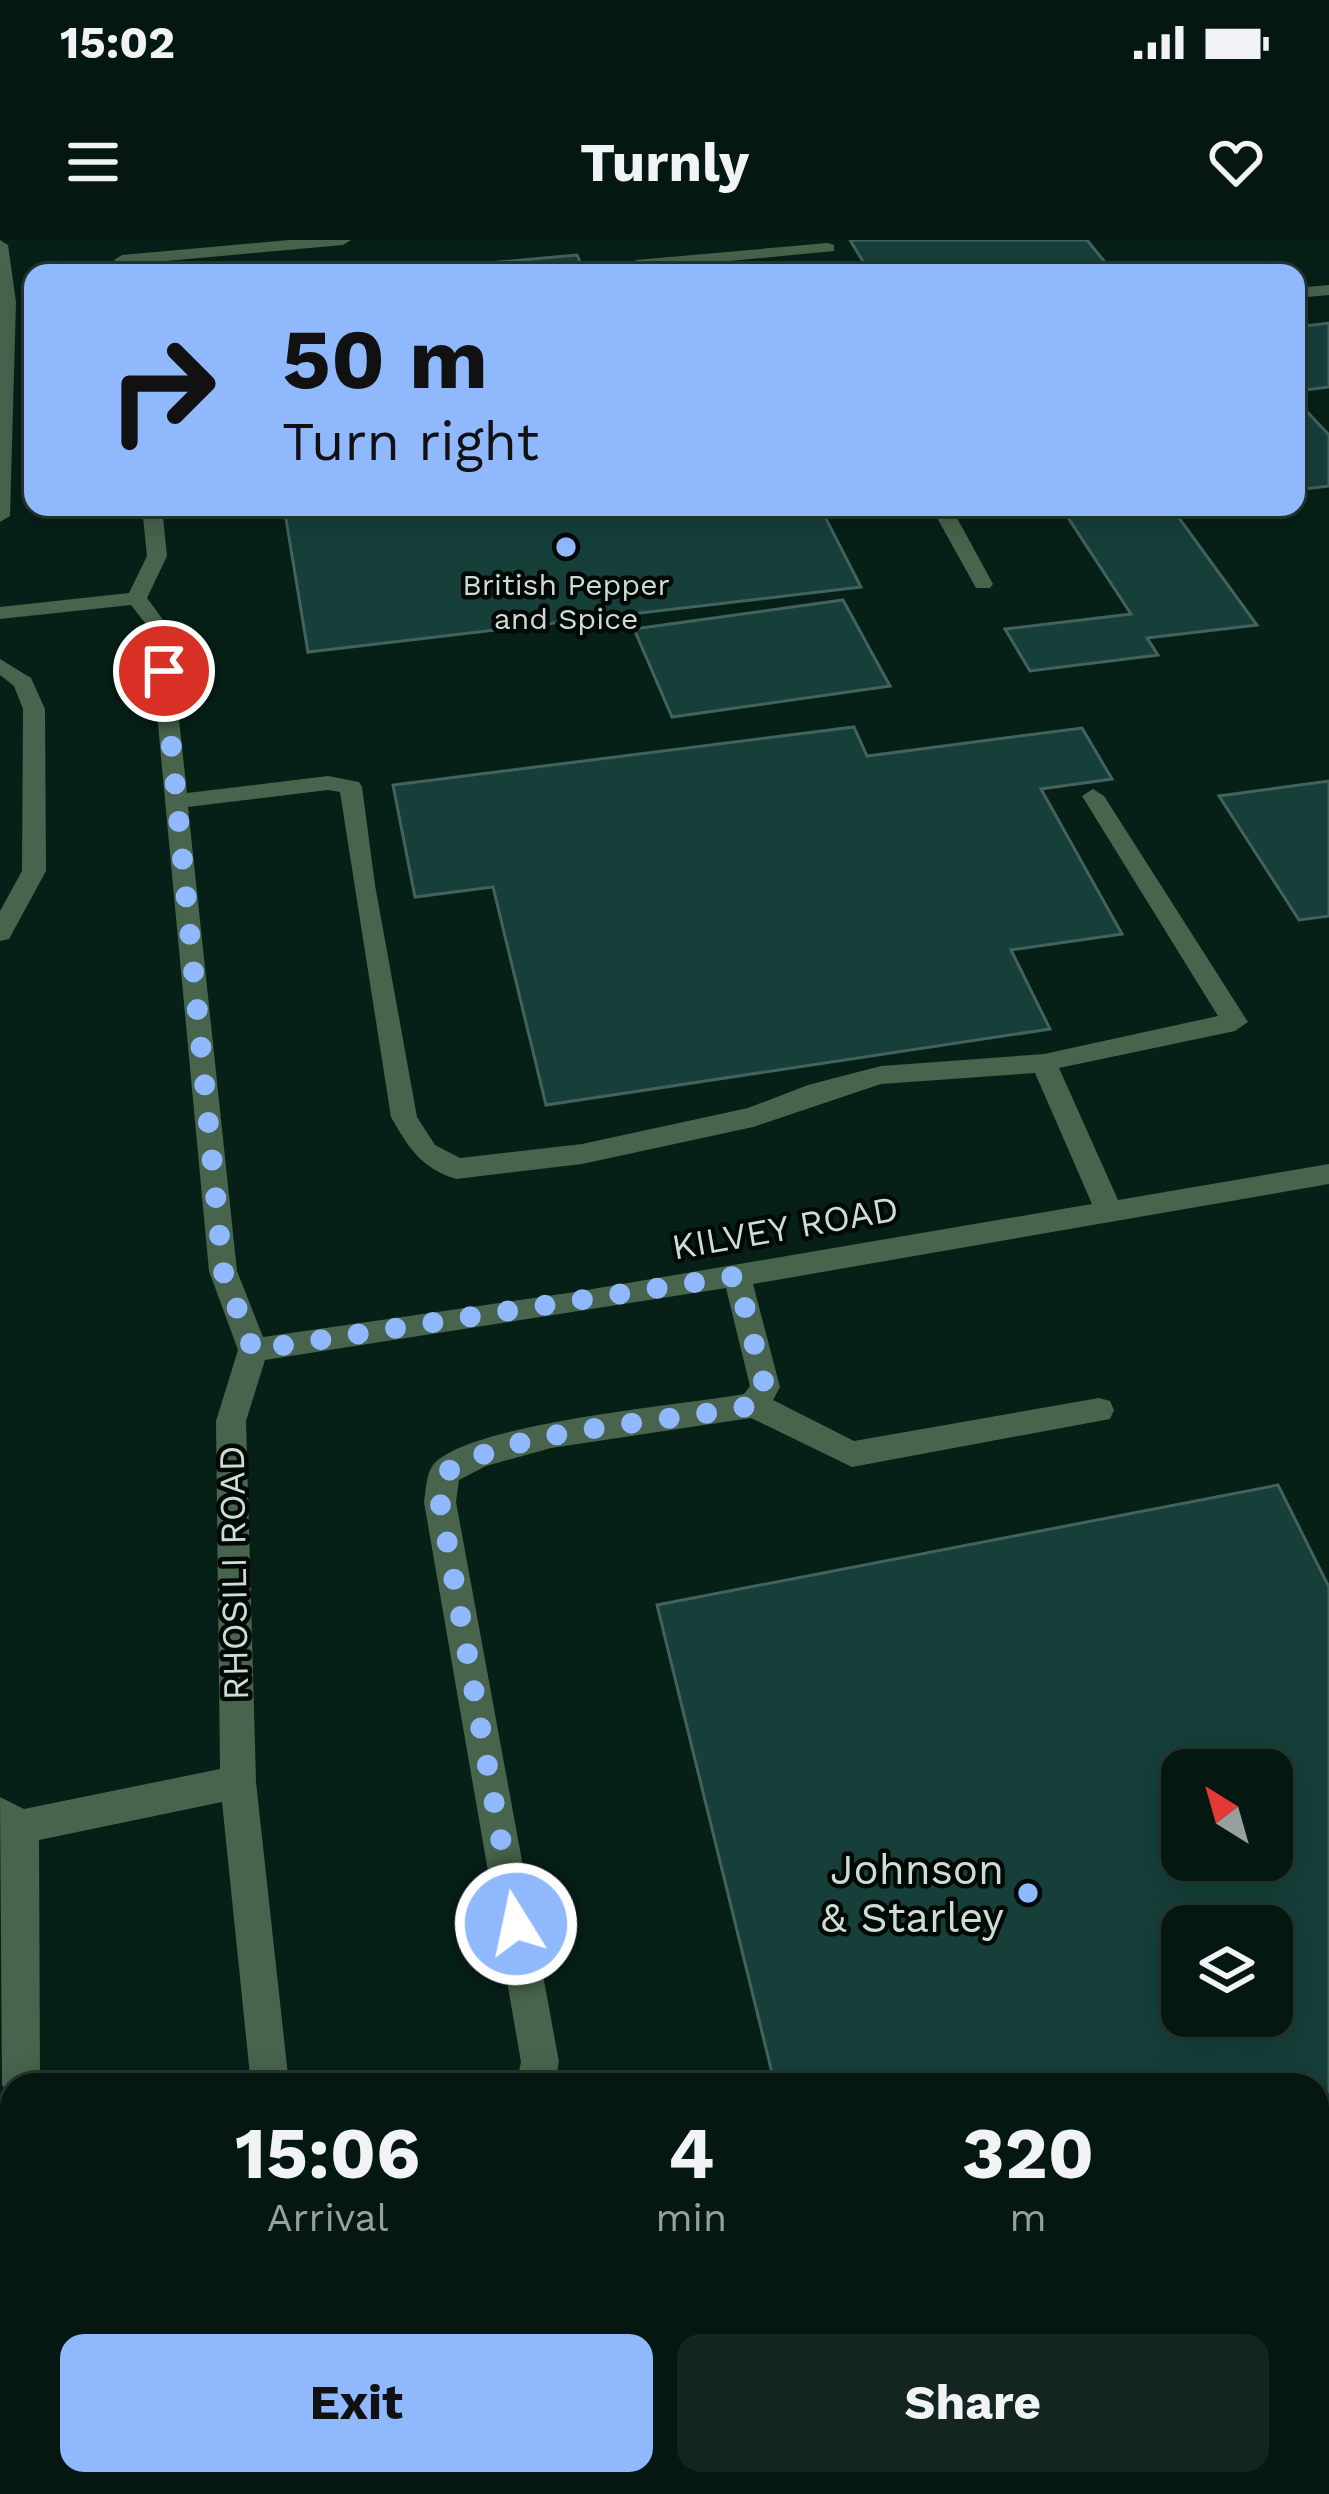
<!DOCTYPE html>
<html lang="en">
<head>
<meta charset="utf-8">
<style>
	:root { --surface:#041811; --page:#12251f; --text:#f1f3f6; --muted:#97a09f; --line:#253731; --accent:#8fb8fd }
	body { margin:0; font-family:"Work Sans",sans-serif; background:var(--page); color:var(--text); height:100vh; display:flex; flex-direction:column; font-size:45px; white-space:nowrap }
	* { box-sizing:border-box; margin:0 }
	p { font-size:39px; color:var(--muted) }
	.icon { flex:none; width:66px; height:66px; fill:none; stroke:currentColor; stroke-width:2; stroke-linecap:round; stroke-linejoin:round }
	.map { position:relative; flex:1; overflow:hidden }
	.panel { position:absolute; left:0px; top:1833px; width:1329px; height:423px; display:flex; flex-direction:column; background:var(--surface); border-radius:36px 36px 0 0; box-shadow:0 6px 30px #0003,0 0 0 3px var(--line) }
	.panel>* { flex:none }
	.hud { position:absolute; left:24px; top:24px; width:1281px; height:252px; border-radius:24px; box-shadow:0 6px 30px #0003,0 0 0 3px var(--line); background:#8fb8fd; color:#111; overflow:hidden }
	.needle { width:78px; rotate:323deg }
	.tools { position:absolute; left:1161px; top:1509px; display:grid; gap:24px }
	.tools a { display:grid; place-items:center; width:132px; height:132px; border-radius:24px; background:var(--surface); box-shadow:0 6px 30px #0003,0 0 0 3px var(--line); font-size:60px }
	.pin { position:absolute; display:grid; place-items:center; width:102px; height:102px; color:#fff; margin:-51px; border:6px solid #fff; border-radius:50%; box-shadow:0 3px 12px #0007 }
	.me { position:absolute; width:132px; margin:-66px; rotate:350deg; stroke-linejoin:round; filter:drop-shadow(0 0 9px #0008) }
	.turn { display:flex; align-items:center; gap:42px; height:252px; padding:0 60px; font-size:54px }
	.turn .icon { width:156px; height:156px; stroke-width:2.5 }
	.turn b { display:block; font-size:84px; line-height:102px }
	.eta { display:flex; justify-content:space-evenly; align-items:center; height:204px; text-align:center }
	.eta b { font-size:72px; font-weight:700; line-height:84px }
	.primary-button { display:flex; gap:24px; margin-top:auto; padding:24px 60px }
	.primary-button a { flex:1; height:138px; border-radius:24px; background:var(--accent); color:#111; font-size:48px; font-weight:700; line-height:138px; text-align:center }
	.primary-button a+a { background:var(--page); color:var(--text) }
	.status { display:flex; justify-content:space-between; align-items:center; height:84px; padding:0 60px; background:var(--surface); direction:ltr }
	.status svg { height:33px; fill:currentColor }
	header { display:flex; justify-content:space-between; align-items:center; height:156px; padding:0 60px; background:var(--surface); font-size:54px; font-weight:700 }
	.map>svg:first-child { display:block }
	.building { fill:#163f3a; stroke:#43625e; stroke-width:3; fill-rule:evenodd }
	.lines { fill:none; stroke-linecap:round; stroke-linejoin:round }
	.minor { fill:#48644c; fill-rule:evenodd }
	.route { stroke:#8fb8fd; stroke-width:21; stroke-dasharray:0 37.8 }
	.poi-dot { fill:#8fb8fd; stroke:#010805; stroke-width:4.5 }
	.labels { text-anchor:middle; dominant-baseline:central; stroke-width:9; stroke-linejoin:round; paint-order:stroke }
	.far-poi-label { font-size:30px; fill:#cddcd5; stroke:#010805 }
	.street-label { font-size:36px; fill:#cddcd5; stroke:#010805 }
	.near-poi-label { font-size:42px; fill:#cddcd5; stroke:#010805; text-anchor:end }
</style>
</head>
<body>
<div class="status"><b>15:02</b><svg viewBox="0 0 49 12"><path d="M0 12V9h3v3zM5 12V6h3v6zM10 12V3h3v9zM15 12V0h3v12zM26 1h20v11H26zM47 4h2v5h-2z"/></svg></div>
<header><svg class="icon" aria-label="menu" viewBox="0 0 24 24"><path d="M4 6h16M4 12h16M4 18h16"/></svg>Turnly<svg class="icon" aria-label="heart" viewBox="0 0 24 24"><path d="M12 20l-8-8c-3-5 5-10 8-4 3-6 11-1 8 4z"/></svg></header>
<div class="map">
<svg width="1329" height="2254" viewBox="0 0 1329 2254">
	<rect width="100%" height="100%" fill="#062017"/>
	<path class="building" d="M850,0H1087L1108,26L1040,33H870Z
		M577,15L585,33H377Z
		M1329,83V147L1296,151V87Z
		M1296,160L1329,195V246L1296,250Z
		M284,267H820L861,347L308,412Z
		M1061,267H1171L1257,385L1147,398L1158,415L1030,431L1005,389L1131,374Z
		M843,360L890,446L672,477L634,389Z
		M854,487L867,516L1082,488L1112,539L1041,549L1122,694L1011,710L1050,789L546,865L493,647L415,657L393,545Z
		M1329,541V676L1299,680L1219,556Z
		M1278,1245L1329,1347V2078L1317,2081V1845H775L657,1365ZM1182,1530H1272V1620H1182ZM1182,1686H1272V1776H1182Z"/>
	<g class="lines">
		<path class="minor" d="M0,0L8,5L16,62L10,276L0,282Z
			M289,0H351L343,5L122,25L114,20L122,15Z
			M828,3L834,5V11L636,30L628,25L636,20Z
			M1329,45V55L1296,58V48Z
			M142,267H162L167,316L147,358L169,388L187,553L328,536L359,542L362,547L375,645L417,877L435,905L460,918L582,904L748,868L808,845L881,826L1044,814L1218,776L1082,556L1093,549L1104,556L1248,782L1235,791L1059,828L1118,960L1329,924V944L753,1044L780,1147L773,1160L854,1201L1099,1158L1110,1161L1114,1170L1110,1179L852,1227L751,1178L551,1208L486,1226L459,1240L456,1262L559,1822L554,1845H516L521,1822L424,1262C426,1251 426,1234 433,1225C468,1183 684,1165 744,1154L750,1146L726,1048L265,1120L246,1181L256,1542L289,1845H251L222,1562L39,1600L40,1845H12V1861L2,1845L0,1557L24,1569L220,1529L216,1181L238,1110L209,1031L149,388L131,365L0,379V367L129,353L147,316ZM328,550L340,552L391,877C408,907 421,928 456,939L582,924L753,887L881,844L1035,833L1092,964L575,1052L263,1097L237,1031L188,567Z
			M931,267H951L993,344L990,348H976Z
			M0,419L31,438L45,469L46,631L9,699L0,701V671L22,631L23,469L14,446L0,435Z
			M1329,2158V2200L1317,2204V2160Z
			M12,2226V2244H44V2254H0L7,2229Z
			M279,2244H323V2254H279Z
			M1040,2244H1116L1112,2254H1036Z"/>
	</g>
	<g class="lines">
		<path class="route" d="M164,431L223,1031L253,1110L737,1036L765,1147L754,1165C666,1184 518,1186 445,1233L440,1262L516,1684"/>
	</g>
	<g class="poi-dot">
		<circle cx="566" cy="307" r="12"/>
		<circle cx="1028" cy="1653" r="12"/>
	</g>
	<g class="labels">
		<g class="far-poi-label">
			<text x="566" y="344">British Pepper<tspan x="566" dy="34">and Spice</tspan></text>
		</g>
		<g class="street-label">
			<text transform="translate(785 988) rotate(-10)">KILVEY ROAD</text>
			<text transform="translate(234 1333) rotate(-91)">RHOSILI ROAD</text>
		</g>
		<g class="near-poi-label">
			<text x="1004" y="1629">Johnson<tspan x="1004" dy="48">&amp; Starley</tspan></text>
		</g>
	</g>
</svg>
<div class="tools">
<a><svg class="needle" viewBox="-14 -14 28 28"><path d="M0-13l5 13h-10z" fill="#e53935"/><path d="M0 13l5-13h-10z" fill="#97a09f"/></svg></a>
<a><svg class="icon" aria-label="layers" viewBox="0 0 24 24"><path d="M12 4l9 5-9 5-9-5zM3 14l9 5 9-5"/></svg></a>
</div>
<div class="pin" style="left:164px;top:431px;background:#d93025"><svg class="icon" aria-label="arrive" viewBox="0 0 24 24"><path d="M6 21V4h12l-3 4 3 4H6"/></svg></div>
<svg class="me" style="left:516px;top:1684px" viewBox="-20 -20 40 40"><circle r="17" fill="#8fb8fd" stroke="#fff" stroke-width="3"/><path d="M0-11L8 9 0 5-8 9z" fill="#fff"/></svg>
<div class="hud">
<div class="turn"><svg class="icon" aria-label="right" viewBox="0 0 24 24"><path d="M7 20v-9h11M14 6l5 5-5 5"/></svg><div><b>50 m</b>Turn right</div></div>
</div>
<section class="panel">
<div class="eta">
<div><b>15:06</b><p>Arrival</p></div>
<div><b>4</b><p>min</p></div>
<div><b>320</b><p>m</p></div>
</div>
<div class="primary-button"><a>Exit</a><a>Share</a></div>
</section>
</div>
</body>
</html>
